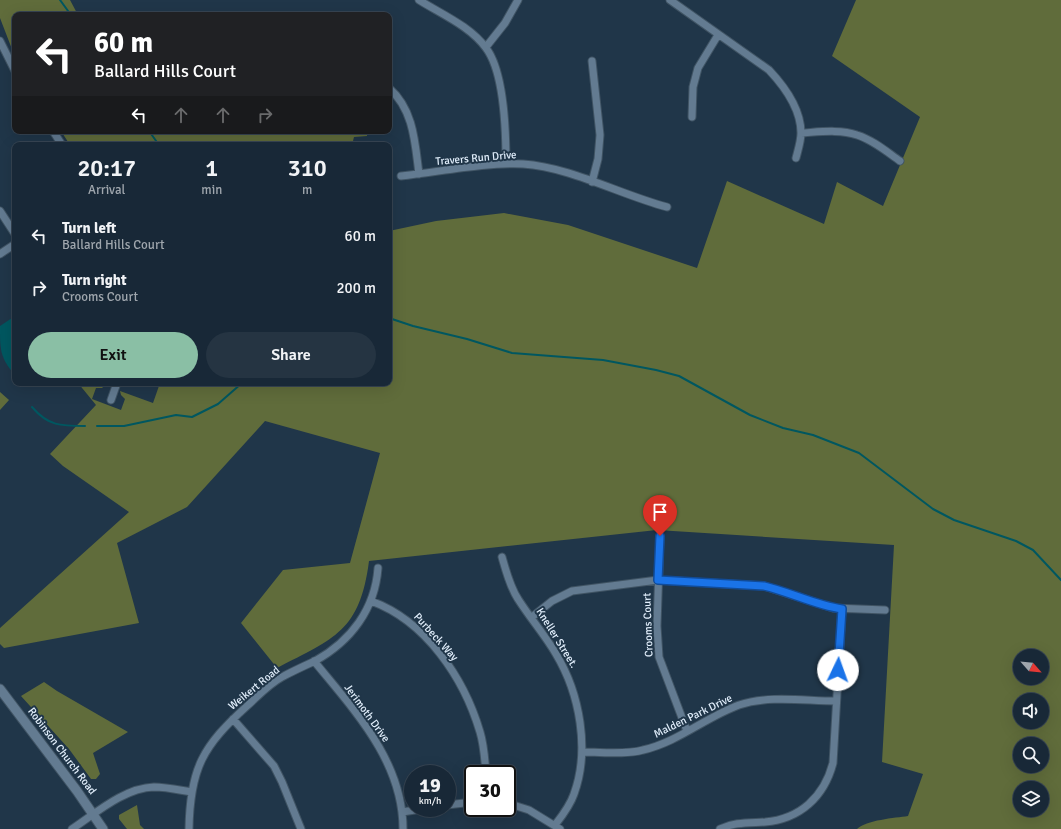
<!DOCTYPE html>
<html lang="en">
<head>
<meta charset="utf-8">
<style>
	:root { --surface:#182837; --page:#253442; --text:#f1f3f6; --muted:#9fa6ad; --line:#364452; --accent:#8abfa5 }
	body { margin:0; font-family:Signika,sans-serif; background:var(--page); color:var(--text); height:100vh; display:flex; flex-direction:column; font-size:15px; white-space:nowrap }
	* { box-sizing:border-box; margin:0 }
	p { font-size:13px; color:var(--muted) }
	.icon { flex:none; width:22px; height:22px; fill:none; stroke:currentColor; stroke-width:2; stroke-linecap:round; stroke-linejoin:round }
	.map { position:relative; flex:1; overflow:hidden }
	.sheet { position:absolute; left:12px; top:142px; width:380px; height:244px; display:flex; flex-direction:column; background:var(--surface); border-radius:8px; box-shadow:0 4px 16px #0002,0 0 0 1px var(--line) }
	.sheet>* { flex:none }
	.top-card { position:absolute; left:12px; top:12px; width:380px; height:122px; border-radius:8px; box-shadow:0 4px 16px #0002,0 0 0 1px var(--line); background:#202124; color:#fff; overflow:hidden }
	.needle { width:26px; rotate:117deg }
	.buttons { position:absolute; left:1013px; top:649px; display:grid; gap:8px }
	.buttons a { display:grid; place-items:center; width:36px; height:36px; border-radius:50%; background:var(--surface); box-shadow:0 4px 16px #0002,0 0 0 1px var(--line); font-size:20px }
	.speed { position:absolute; left:404px; top:765px; display:flex; gap:8px; font-size:20px; font-weight:700; text-align:center }
	.speed>* { display:grid; place-content:center; width:52px; height:52px; border-radius:50%; background:var(--surface); box-shadow:0 4px 16px #0002,0 0 0 1px var(--line); line-height:1 }
	.speed small { font-size:10px; font-weight:400 }
	.speed .limit { border:2px solid #111; border-radius:6px; background:#fff; color:#111 }
	.pin { position:absolute; display:grid; place-items:center; width:34px; height:34px; color:#fff; margin:-41px -17px; border-radius:50% 50% 50% 0; rotate:-45deg; box-shadow:0 0 4px #0007 }
	.pin .icon { rotate:45deg }
	.me { position:absolute; width:44px; margin:-22px; rotate:3deg; stroke-linejoin:round; filter:drop-shadow(0 0 3px #0008) }
	.turn { display:flex; align-items:center; gap:14px; height:84px; padding:0 16px; font-size:18px }
	.turn .icon { width:52px; height:52px; stroke-width:2.5 }
	.turn b { display:block; font-size:28px; line-height:34px }
	.lanes { display:flex; align-items:center; height:38px; padding:0 16px; background:#0003; justify-content:center; gap:20px; direction:ltr }
	.lanes .off { opacity:.35 }
	.eta { display:flex; justify-content:space-evenly; align-items:center; height:68px; text-align:center }
	.eta b { font-size:24px; font-weight:600; line-height:28px }
	.button { display:flex; gap:8px; margin-top:auto; padding:8px 16px }
	.button a { flex:1; height:46px; border-radius:24px; background:var(--accent); color:#111; font-size:16px; font-weight:600; line-height:46px; text-align:center }
	.button a+a { background:var(--page); color:var(--text) }
	ul { padding:0; list-style:none }
	li { display:flex; align-items:center; gap:12px; height:52px; padding:0 16px }
	li div { flex:1 }
	li b { display:block; font-size:15px }
	li em { font-style:normal }
	.map>svg:first-child { display:block }
	.forest { fill:#606c3b; fill-rule:evenodd }
	.water { fill:#005760 }
	.lines { fill:none; stroke-linecap:round; stroke-linejoin:round }
	.stream { stroke:#005760; stroke-width:2 }
	.minor-casing { stroke:#405464; stroke-width:9 }
	.tertiary-casing { stroke:#405464; stroke-width:11 }
	.minor { stroke:#637b91; stroke-width:7 }
	.tertiary { stroke:#637b91; stroke-width:9 }
	.route-casing { stroke:#114b97; stroke-width:10 }
	.route { stroke:#1a73e8; stroke-width:7 }
	.labels { text-anchor:middle; dominant-baseline:central; stroke-width:4; stroke-linejoin:round; paint-order:stroke }
	.street-label { font-size:11px; fill:#e2effc; stroke:#203649 }
</style>
</head>
<body>
<div class="map">
<svg width="1061" height="829" viewBox="0 0 1061 829">
	<rect width="100%" height="100%" fill="#203649"/>
	<path class="forest" d="M0,0H70L78,15H15V57L0,18Z
		M856,0H1061V829H857C866,820 895,818 908,816L923,774L882,762L894,545L657,530L369,561C360,631 335,638 277,668L241,623L283,570L350,563L380,453L265,421L187,507L117,543L139,623L4,648L0,644V628L129,512L63,466L50,454L96,405L78,383H101L105,385L102,388H96L92,399L121,410L125,399L121,395L120,391L153,403L160,383H389V231L436,221L504,213L568,225L697,268L727,181L824,224L837,182L883,206L920,117L832,56ZM1020,656H1042V678H1020ZM1020,700H1042V722H1020ZM1020,744H1042V766H1020ZM1020,788H1042V810H1020Z
		M61,131H367V136L354,137L352,145H70Z
		M0,392L9,400L0,410Z
		M44,682L57,691L128,732L93,753L100,774L96,779H91L69,749L21,696Z
		M137,805L140,825L144,829H127L119,819V815Z"/>
	<path class="water" d="M15,316V375C0,358 0,350 0,326Z"/>
	<g class="lines">
		<path class="stream" d="M60,0L71,15
			M149,131L159,145
			M389,318L413,326L467,339L512,353L603,360L656,370L679,376L750,415L783,428L813,435L859,453L933,509L954,520L1016,541L1033,550L1061,580
			M32,407C48,426 61,426 85,426
			M97,426H124L176,415L192,417L218,404L242,383"/>
		<defs>
			<path id="minor" d="M419,0C441,14 470,26 486,48C505,73 506,133 506,164
				M670,0L769,70C785,87 801,110 801,133C801,141 798,150 796,158
				M0,41L15,71
				M486,47L505,23L518,0
				M389,88C414,110 415,143 419,174
				M692,117L693,87L698,68L718,35
				M53,131L62,145
				M801,133C819,132 840,129 857,135C873,140 887,152 900,161
				M401,176C439,172 486,162 523,164C570,167 621,195 667,207
				M592,182L598,159L600,135L592,61
				M0,211L15,234
				M0,254L15,244
				M111,400L117,383
				M660,536L657,626L659,657L687,731
				M502,557C506,571 510,587 518,599C530,618 545,635 556,654C580,694 590,750 574,794C570,806 562,816 555,825
				M371,601C426,621 464,678 480,732C484,745 485,760 486,774
				M532,617L552,601L572,591L658,580L764,586L833,608L885,610
				M314,661C354,710 403,761 403,829
				M233,719L274,766L282,782L301,829
				M583,752C603,752 624,755 643,750C678,742 706,717 739,705C770,695 805,701 836,701
				M507,803L529,810L560,829
				M447,805L473,802
				M402,812L428,808
				M72,829C96,813 124,788 154,787C166,787 179,790 191,792
				M189,829C190,768 203,746 247,706C258,696 269,684 282,677C293,671 304,666 315,661C351,641 375,609 378,568
				M720,829C734,822 749,823 765,822C800,819 824,797 833,763L842,609"/>
			<path id="tertiary" d="M0,689L77,791L103,829"/>
		</defs>
		<use href="#minor" class="minor-casing"/>
		<use href="#tertiary" class="tertiary-casing"/>
		<use href="#minor" class="minor"/>
		<use href="#tertiary" class="tertiary"/>
	</g>
	<g class="lines">
		<defs>
			<path id="route" d="M660,536L658,580L764,586C790,592 815,605 842,609L838,670"/>
		</defs>
		<use href="#route" class="route-casing"/>
		<use href="#route" class="route"/>
	</g>
	<g class="labels">
		<g class="street-label">
			<text transform="translate(476 158) rotate(-5)">Travers Run Drive</text>
			<text transform="translate(648 625) rotate(-92)">Crooms Court</text>
			<text transform="translate(436 637) rotate(48)">Purbeck Way</text>
			<text transform="translate(557 638) rotate(58)">Kneller Street.</text>
			<text transform="translate(254 688) rotate(-39)">Weikert Road</text>
			<text transform="translate(367 713) rotate(54)">Jerimoth Drive</text>
			<text transform="translate(693 716) rotate(-26)">Malden Park Drive</text>
			<text transform="translate(62 751) rotate(53)">Robinson Church Road</text>
		</g>
	</g>
</svg>
<div class="buttons">
<a><svg class="needle" viewBox="-14 -14 28 28"><path d="M0-13l5 13h-10z" fill="#e53935"/><path d="M0 13l5-13h-10z" fill="#9fa6ad"/></svg></a>
<a><svg class="icon" aria-label="sound" viewBox="0 0 24 24"><path d="M4 9h4l5-4v14l-5-4H4zM17 9q2 3 0 6"/></svg></a>
<a><svg class="icon" aria-label="search" viewBox="0 0 24 24"><circle cx="10" cy="10" r="6"/><path d="M15 15l6 6"/></svg></a>
<a><svg class="icon" aria-label="layers" viewBox="0 0 24 24"><path d="M12 4l9 5-9 5-9-5zM3 14l9 5 9-5"/></svg></a>
</div>
<div class="speed"><div>19<small>km/h</small></div><div class="limit">30</div></div>
<div class="pin" style="left:660px;top:536px;background:#d93025"><svg class="icon" aria-label="arrive" viewBox="0 0 24 24"><path d="M6 21V4h12l-3 4 3 4H6"/></svg></div>
<svg class="me" style="left:838px;top:670px" viewBox="-20 -20 40 40"><circle r="19" fill="#fff"/><path d="M0-13L10 11 0 6-10 11z" fill="#1a73e8"/></svg>
<div class="top-card">
<div class="turn"><svg class="icon" aria-label="left" viewBox="0 0 24 24"><path d="M17 20v-9H6M10 6l-5 5 5 5"/></svg><div><b>60 m</b>Ballard Hills Court</div></div>
<div class="lanes"><svg class="icon" aria-label="left" viewBox="0 0 24 24"><path d="M17 20v-9H6M10 6l-5 5 5 5"/></svg><svg class="icon off" aria-label="ahead" viewBox="0 0 24 24"><path d="M12 20V5M6 11l6-6 6 6"/></svg><svg class="icon off" aria-label="ahead" viewBox="0 0 24 24"><path d="M12 20V5M6 11l6-6 6 6"/></svg><svg class="icon off" aria-label="right" viewBox="0 0 24 24"><path d="M7 20v-9h11M14 6l5 5-5 5"/></svg></div>
</div>
<section class="sheet">
<div class="eta">
<div><b>20:17</b><p>Arrival</p></div>
<div><b>1</b><p>min</p></div>
<div><b>310</b><p>m</p></div>
</div>
<ul>
<li><svg class="icon" aria-label="left" viewBox="0 0 24 24"><path d="M17 20v-9H6M10 6l-5 5 5 5"/></svg><div><b>Turn left</b><p>Ballard Hills Court</p></div><em>60 m</em></li>
<li><svg class="icon" aria-label="right" viewBox="0 0 24 24"><path d="M7 20v-9h11M14 6l5 5-5 5"/></svg><div><b>Turn right</b><p>Crooms Court</p></div><em>200 m</em></li>
</ul>
<div class="button"><a>Exit</a><a>Share</a></div>
</section>
</div>
</body>
</html>
